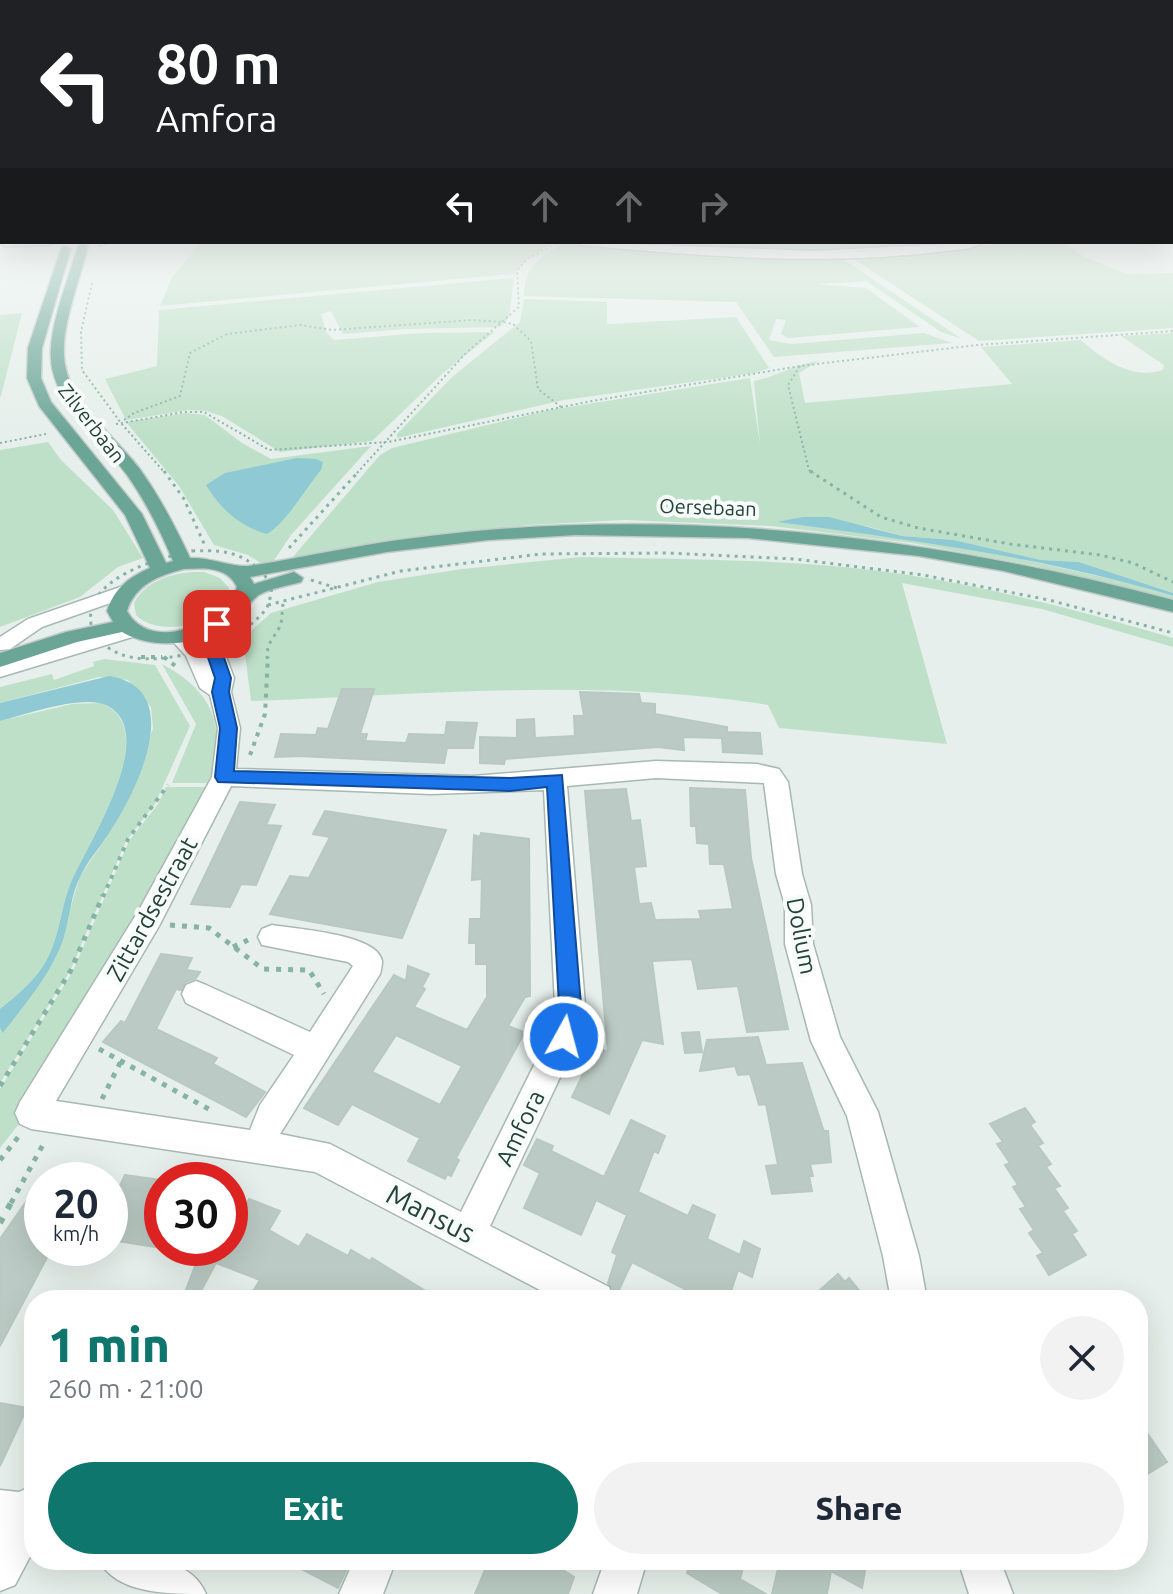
<!DOCTYPE html>
<html lang="en">
<head>
<meta charset="utf-8">
<style>
	:root { --surface:#fff; --page:#f2f2f3; --text:#1f2937; --muted:#747a83; --accent:#0f766e }
	body { margin:0; font-family:Ubuntu,sans-serif; background:var(--page); color:var(--text); height:100vh; display:flex; flex-direction:column; font-size:30px; white-space:nowrap }
	* { box-sizing:border-box; margin:0 }
	p { font-size:26px; color:var(--muted) }
	.icon { flex:none; width:44px; height:44px; fill:none; stroke:currentColor; stroke-width:2; stroke-linecap:round; stroke-linejoin:round }
	.map { position:relative; flex:1; overflow:hidden }
	.panel { position:absolute; left:24px; top:1290px; width:1124px; height:280px; display:flex; flex-direction:column; background:var(--surface); border-radius:32px; box-shadow:0 8px 32px #0002 }
	.panel>* { flex:none }
	.top-card { position:absolute; left:0px; top:0px; width:1174px; height:244px; box-shadow:0 8px 32px #0002; background:#202124; color:#fff; overflow:hidden }
	.speed { position:absolute; left:24px; top:1162px; display:flex; gap:16px; font-size:40px; font-weight:700; text-align:center }
	.speed>* { display:grid; place-content:center; width:104px; height:104px; border-radius:50%; background:var(--surface); box-shadow:0 8px 32px #0002; line-height:1 }
	.speed small { font-size:20px; font-weight:400 }
	.speed .limit { border:12px solid #d22; background:#fff; color:#111 }
	.pin { position:absolute; display:grid; place-items:center; width:68px; height:68px; color:#fff; margin:-34px; border-radius:16px; box-shadow:0 4px 12px #0006 }
	.me { position:absolute; width:88px; margin:-44px; rotate:7deg; stroke-linejoin:round; filter:drop-shadow(0 0 6px #0008) }
	.turn { display:flex; align-items:center; gap:28px; height:168px; padding:0 24px; font-size:36px }
	.turn .icon { width:104px; height:104px; stroke-width:2.5 }
	.turn b { display:block; font-size:56px; line-height:68px }
	.lanes { display:flex; align-items:center; height:76px; padding:0 24px; background:#0003; justify-content:center; gap:40px; direction:ltr }
	.lanes .off { opacity:.35 }
	.round { display:grid; place-items:center; flex:none; width:84px; height:84px; border-radius:42px; background:var(--page) }
	.headline { display:flex; align-items:center; justify-content:space-between; height:136px; padding:0 24px }
	h1 { font-size:48px; font-weight:800; line-height:60px; color:var(--accent) }
	.cta { display:flex; gap:16px; margin-top:auto; padding:16px 24px }
	.cta a { flex:1; height:92px; border-radius:48px; background:var(--accent); color:#fff; font-size:32px; font-weight:800; line-height:92px; text-align:center }
	.cta a+a { background:var(--page); color:var(--text) }
	.map>svg:first-child { display:block }
	.green { fill:#bfe0c8 }
	.water { fill:#8ec9d4 }
	.building { fill:#bbcac4; stroke:#b8c9c2; stroke-width:2; fill-rule:evenodd }
	.lines { fill:none; stroke-linecap:round; stroke-linejoin:round }
	.minor-casing { stroke:#a8b8b2; stroke-width:3 }
	.major-casing { stroke:#c2cac8; stroke-width:3 }
	.path-far4 { stroke:#86b3a5; stroke-width:2; stroke-dasharray:2 3; stroke-linecap:butt }
	.path-far3 { stroke:#86b3a5; stroke-width:3; stroke-dasharray:3 5; stroke-linecap:butt }
	.path-far2 { stroke:#86b3a5; stroke-width:4; stroke-dasharray:4 6; stroke-linecap:butt }
	.path-far1 { stroke:#86b3a5; stroke-width:5; stroke-dasharray:5 7; stroke-linecap:butt }
	.path { stroke:#86b3a5; stroke-width:6; stroke-dasharray:6 10; stroke-linecap:butt }
	.minor { fill:#fff; fill-rule:evenodd }
	.major { fill:#6aa596; fill-rule:evenodd }
	.route { fill:#1a73e8; stroke:#114b97; stroke-width:2 }
	.labels { text-anchor:middle; dominant-baseline:central; stroke-width:8; stroke-linejoin:round; paint-order:stroke }
	.far-street-label { font-size:20px; fill:#24423a; stroke:#f7fbf9 }
	.street-label { font-size:24px; fill:#24423a; stroke:#f7fbf9 }
	.near-street-label { font-size:28px; fill:#24423a; stroke:#f7fbf9 }
</style>
</head>
<body>
<div class="map">
<svg width="1173" height="1594" viewBox="0 0 1173 1594">
	<rect width="100%" height="100%" fill="#e6efeb"/>
	<path class="green" d="M201,242H554L526,260L514,274L160,306L173,276Z
		M671,242H976L855,254L674,246Z
		M1011,242H1063L1083,256L1127,274L1173,273V328L979,341L852,258L930,253Z
		M564,243L840,257L962,339L941,332L866,281L819,284L866,288L920,327L788,338L781,334L786,320L776,319L769,340L791,344L924,333L952,343L774,357L736,302L524,296C525,264 539,259 564,243Z
		M514,278L509,317L500,327L406,329L343,334L331,311L321,314L326,332L334,340L423,333L495,332L443,373L372,441L280,452L222,416L206,411L189,410L126,420L105,379L157,366L159,310Z
		M524,299L607,302V323L610,324L736,317L769,368L755,373L564,400L397,438V434L451,378L520,322Z
		M22,313L1,396L0,397V315Z
		M1173,333V593L1079,562L1041,560L954,540L902,536L870,527L802,517L780,522L970,548L1125,582L1173,596V604L1036,566L912,543L771,526L625,520L528,525L292,558L380,455L392,448L550,410L750,378L760,444L754,381C777,376 796,364 819,361L799,373L805,403L1012,384L981,347L1081,340C1103,360 1132,380 1163,370L1164,365L1121,336Z
		M186,413L205,415L242,443L271,459L371,446L291,535L269,568L248,555L214,545L179,486L126,422Z
		M48,442L61,460L113,510L143,558L118,567L80,597L0,627V450Z
		M581,557C689,560 800,558 908,575C998,589 1086,612 1173,638V647L1042,609L902,583L947,744L779,728L768,705C599,677 422,695 251,701L243,638L271,613L378,582L462,569Z
		M204,572L220,578L229,588C229,625 158,639 136,615L134,603C147,578 178,571 204,572Z
		M104,659L155,665L190,726L155,804L126,841L70,971L0,1083V1028L4,1032L55,959L80,876L106,838L142,763L153,728L151,707L128,680L99,677L0,703V687L52,674L54,680L94,666L93,662Z
		M162,664C213,691 229,728 208,783H172L196,724Z
		M101,703C165,728 88,842 73,879C60,907 60,940 43,966C32,983 16,996 0,1009V721L72,704Z
		M166,787H206L30,1110L0,1148V1089L73,971L129,841L158,804Z"/>
	<path class="water" d="M297,458L316,459L323,462L321,470C305,489 287,522 267,534C241,527 220,509 206,485L225,473Z
		M802,517H829L902,536L954,540L1041,560L1079,562L1173,593V596C1044,557 911,540 777,522Z
		M109,676C191,689 133,799 105,839C97,851 88,861 81,875C70,896 70,918 63,940C51,974 25,1004 3,1033L0,1028V1009C16,996 32,983 43,966C59,942 60,911 70,885C84,849 161,735 108,706C85,693 24,715 0,721V703Z"/>
	<path class="building" d="M342,689H374L360,734H367L365,741L406,743L409,734L445,735L447,722L477,723L473,748H447L444,763L299,756L275,757L281,734L316,735L318,728L328,729Z
		M580,692L639,694L641,703L655,704V714L727,727V732L760,733L762,754L723,752L722,738L683,737L684,750L658,747L505,759L504,764L480,763V737L517,738V720L534,719L535,738L575,736L574,716H584Z
		M690,788L745,790L751,858L788,1029L747,1032L738,986L698,989L692,959L652,961L663,1044L642,1040L609,1114L572,1097L596,1047L608,1052L585,791L626,789L631,821L640,820L646,866L634,867L639,904L651,903L655,920L701,919L699,911L733,909L724,864H710L709,844L697,843L696,826H691Z
		M240,802L275,805L266,825L281,826L256,885L241,884L230,907L191,904Z
		M325,811L446,830L402,938L270,914L290,876L309,878L330,837L313,834Z
		M481,833L529,839L530,996L525,997L508,1026L524,1032L522,1037L456,1158L459,1160L451,1176L447,1174L445,1179L408,1161L420,1138L352,1104L338,1125L304,1108L394,975L406,981L408,966L429,974L422,987L425,989L414,1007L467,1030L487,997V964H476V943H469L470,919H481L482,879L472,880L474,835L480,837ZM396,1035L462,1066L440,1105L372,1072Z
		M161,954L192,958L186,970L200,972L196,978L185,982L181,990L176,989L156,1029L217,1058L213,1064L265,1092L246,1117L103,1042L121,1021L125,1023Z
		M699,1032L702,1052L685,1053L682,1033Z
		M758,1037L766,1065L802,1063L822,1126L824,1131H828L831,1162L810,1164L813,1176H809L812,1191L772,1194L766,1166L778,1165L766,1104L759,1105L750,1074L738,1075L735,1066L700,1071L707,1040Z
		M1025,1108L1035,1122L1030,1125L1043,1143L1038,1146L1051,1164L1046,1167L1060,1186L1054,1188L1068,1208L1063,1211L1077,1231L1072,1234L1086,1255L1049,1275L1037,1256L1043,1253L1029,1233L1034,1230L1020,1209L1026,1207L1013,1187L1018,1185L1005,1165L1010,1163L997,1144L1003,1142L990,1124Z
		M631,1120L665,1136L658,1153L654,1151L638,1192L688,1216L693,1205L715,1215L707,1239L740,1255L744,1241L760,1249L752,1277L738,1270L728,1300H706L632,1262L617,1294H615L608,1283L617,1255L612,1252L627,1215L596,1200L581,1235L524,1208L540,1173L524,1165L537,1139L553,1146L551,1151L604,1177Z
		M125,1175L162,1180V1248L110,1240V1206Z
		M42,1179V1248H52L0,1346V1239Z
		M249,1199L280,1211L269,1230L299,1247L307,1234L348,1256L351,1250L370,1261L372,1258L440,1300H263L252,1293L260,1280L216,1263L196,1300H182L199,1256L181,1248H230V1235Z
		M838,1274L845,1282L849,1278L867,1300H809Z
		M0,1403L27,1408L0,1466Z
		M1138,1420L1167,1462L1138,1480Z
		M284,1560H351L338,1588Z
		M489,1560H547L574,1577L568,1594H475Z
		M691,1560H745L740,1579L766,1594H722L687,1573Z
		M780,1560H867L862,1588L831,1571L827,1594H772Z"/>
	<g class="lines">
		<defs>
			<path id="minor" d="M1172,227H1173V233H1172Z
				M0,241L2,240L54,242L49,245L4,246Z
				M577,242L814,251L984,242C972,250 952,250 937,252C820,266 698,256 582,245Z
				M126,585L135,591L133,595L42,627L10,649L0,650V637L28,619Z
				M217,618L227,624L222,646L234,678L231,692L240,728L236,769L473,776L656,761L757,764L779,769L788,782L802,874L811,905L813,944L840,1037L878,1112L919,1256L927,1300H891L883,1256L847,1116L811,1041L785,944V905L776,874L764,783L656,778L567,786L585,1005L579,1037L490,1226L609,1287L614,1300H559L315,1172L31,1129L20,1124L15,1113L20,1102L139,910L212,777L218,728L210,695L200,688L186,656L168,636L171,632H185L203,650L207,624ZM231,786L431,794L544,790L555,1005L549,1035L461,1212L330,1144L280,1134L380,974C381,970 382,966 382,961C378,934 295,929 272,925L262,929L258,937L262,945L348,962L353,966L310,1032L206,985L196,981L186,985L182,994L186,1003L294,1055L260,1105L250,1130L56,1101L159,926Z
				M132,625L142,631L139,635L0,677V663Z
				M34,1485V1549L15,1585L0,1591V1490L19,1492Z
				M99,1560C136,1560 189,1553 206,1594C168,1594 116,1594 99,1560Z
				M354,1560H396L383,1594H339Z
				M605,1560H647L637,1594H593Z
				M958,1560H1000L1013,1594H969Z"/>
			<path id="major" d="M83,243L88,246C81,276 65,316 64,347C61,399 111,431 139,468C160,497 175,526 190,558C210,557 230,567 248,566C280,562 312,554 344,549C392,540 440,534 488,530C721,511 948,541 1173,600V612L1004,571L919,556L748,538L576,535L489,540L387,552L250,577L254,584L294,572L303,578L301,582C287,586 271,588 259,595C249,602 243,614 233,622C204,645 154,651 122,632L77,642L0,667V653L66,632L113,622L107,611C114,589 129,577 150,568L125,515L39,406L27,378L28,348L62,246L71,248L42,348L41,378L51,402L142,514L166,563L173,561C160,530 146,502 127,475C99,435 46,400 51,347C53,316 69,277 78,246ZM184,569C204,568 227,566 237,587C223,624 150,654 127,611C135,585 159,575 184,569Z"/>
		</defs>
		<use href="#minor" class="minor-casing"/>
		<use href="#major" class="major-casing"/>
		<path class="path-far4" d="M99,246L110,242
			M92,283L81,332L82,370L121,423L165,473
			M800,366L788,385L809,470L814,473
			M124,420L134,413L180,396L190,353L227,334L300,325L332,330L472,320L503,322L513,324L531,341L538,389L561,407
			M116,424L184,412H204L269,450L388,442L592,401L800,366L977,345L1173,331
			M0,443L46,434
			M357,473L466,353L519,307L517,271L527,259L559,242"/>
		<path class="path-far3" d="M164,471L184,499L206,548
			M810,471L881,517L918,528L1010,544L1100,555L1133,563L1173,582
			M289,548L359,471
			M192,551C230,549 249,554 272,585C271,593 270,603 266,609C240,644 161,670 120,654C107,649 93,638 91,624C84,578 159,558 192,551Z
			M311,580L337,588
			M268,605L401,571L541,554L667,553L795,559L923,575L1049,600L1173,633
			M237,635L240,656
			M164,657L167,659
			M267,659L268,646L281,625L283,603"/>
		<path class="path-far2" d="M141,657H162
			M164,657L178,668
			M250,755L265,714L268,657
			M103,897L128,839L168,785"/>
		<path class="path-far1" d="M170,925L209,928L263,969L309,970L324,994
			M233,947L248,940
			M99,1049L214,1112
			M0,1086L71,970L103,895
			M102,1099L121,1061
			M0,1160L19,1136
			M11,1203L45,1141"/>
		<path class="path" d="M0,1223L12,1201"/>
		<use href="#minor" class="minor"/>
		<use href="#major" class="major"/>
	</g>
	<linearGradient id="sky" x2="0" y2="1"><stop stop-color="#84bce0"/><stop offset="0.49" stop-color="#f4f8f6"/><stop offset="1" stop-color="#f4f8f6" stop-opacity="0"/></linearGradient>
	<rect width="1173" height="437" fill="url(#sky)"/>
	<path class="route" d="M217,619L224,624L220,646L231,678L229,692L237,728L234,771L510,778L562,775L581,1005L572,1045L564,1048L556,1045L553,1037L559,1005L547,787L510,791L218,782L215,777L220,728L212,692L215,678L204,646L209,624Z"/>
	<g class="labels">
		<g class="far-street-label">
			<text transform="translate(92 423) rotate(52)">Zilverbaan</text>
			<text transform="translate(708 507) rotate(2)">Oersebaan</text>
		</g>
		<g class="street-label">
			<text transform="translate(152 909) rotate(-61)">Zittardsestraat</text>
			<text transform="translate(802 936) rotate(79)">Dolium</text>
			<text transform="translate(520 1128) rotate(-64)">Amfora</text>
		</g>
		<g class="near-street-label">
			<text transform="translate(431 1213) rotate(27)">Mansus</text>
		</g>
	</g>
</svg>
<div class="speed"><div>20<small>km/h</small></div><div class="limit">30</div></div>
<div class="pin" style="left:217px;top:624px;background:#d93025"><svg class="icon" aria-label="arrive" viewBox="0 0 24 24"><path d="M6 21V4h12l-3 4 3 4H6"/></svg></div>
<svg class="me" style="left:564px;top:1037px" viewBox="-20 -20 40 40"><circle r="17" fill="#1a73e8" stroke="#fff" stroke-width="3"/><path d="M0-11L8 9 0 5-8 9z" fill="#fff"/></svg>
<div class="top-card">
<div class="turn"><svg class="icon" aria-label="left" viewBox="0 0 24 24"><path d="M17 20v-9H6M10 6l-5 5 5 5"/></svg><div><b>80 m</b>Amfora</div></div>
<div class="lanes"><svg class="icon" aria-label="left" viewBox="0 0 24 24"><path d="M17 20v-9H6M10 6l-5 5 5 5"/></svg><svg class="icon off" aria-label="ahead" viewBox="0 0 24 24"><path d="M12 20V5M6 11l6-6 6 6"/></svg><svg class="icon off" aria-label="ahead" viewBox="0 0 24 24"><path d="M12 20V5M6 11l6-6 6 6"/></svg><svg class="icon off" aria-label="right" viewBox="0 0 24 24"><path d="M7 20v-9h11M14 6l5 5-5 5"/></svg></div>
</div>
<section class="panel">
<div class="headline"><div><h1>1 min</h1><p>260 m · 21:00</p></div><a class="round"><svg class="icon" aria-label="close" viewBox="0 0 24 24"><path d="M6 6l12 12M18 6L6 18"/></svg></a></div>
<div class="cta"><a>Exit</a><a>Share</a></div>
</section>
</div>
</body>
</html>
